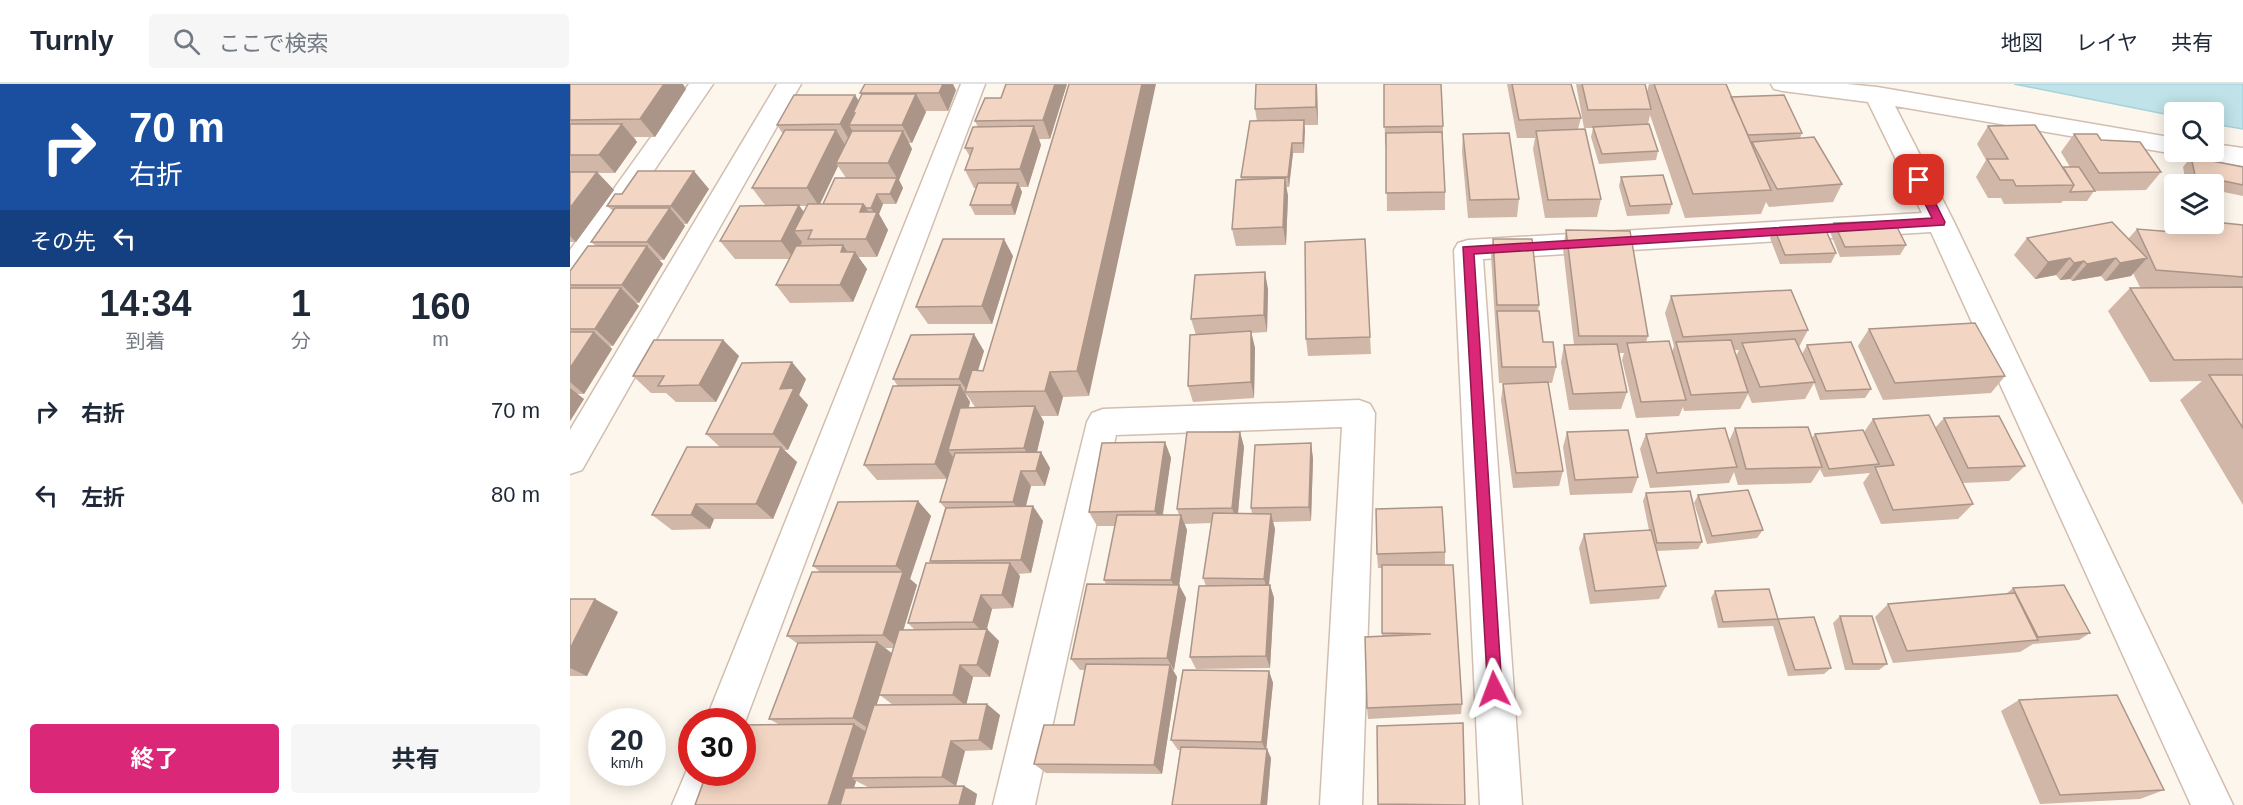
<!DOCTYPE html>
<html lang="ja">
<head>
<meta charset="utf-8">
<style>
	:root { --surface:#fff; --page:#f6f6f7; --text:#1f2937; --muted:#747a83; --line:#e0e1e3; --accent:#db2777 }
	body { margin:0; font-family:Arial,"Noto Sans JP",sans-serif; background:var(--page); color:var(--text); height:100vh; display:flex; flex-direction:column; font-size:22px; white-space:nowrap }
	* { box-sizing:border-box; margin:0 }
	p { font-size:20px; color:var(--muted) }
	.icon { flex:none; width:33px; height:33px; fill:none; stroke:currentColor; stroke-width:2; stroke-linecap:round; stroke-linejoin:round }
	.map { position:relative; flex:1; overflow:hidden }
	.details { display:flex; flex-direction:column; background:var(--surface); width:570px }
	.details>* { flex:none }
	.guide { background:#1a4fa0; color:#fff; overflow:hidden }
	.buttons { position:absolute; left:1594px; top:18px; display:grid; gap:12px }
	.buttons a { display:grid; place-items:center; width:60px; height:60px; border-radius:6px; background:var(--surface); box-shadow:0 3px 15px #0003; font-size:30px }
	.speed { position:absolute; left:18px; top:624px; display:flex; gap:12px; font-size:30px; font-weight:700; text-align:center }
	.speed>* { display:grid; place-content:center; width:78px; height:78px; border-radius:50%; background:var(--surface); box-shadow:0 3px 15px #0003; line-height:1 }
	.speed small { font-size:15px; font-weight:400 }
	.speed .limit { border:9px solid #d22; background:#fff; color:#111 }
	.pin { position:absolute; display:grid; place-items:center; width:51px; height:51px; color:#fff; margin:-26px; border-radius:12px; box-shadow:0 3px 9px #0006 }
	.me { position:absolute; width:66px; margin:-33px; rotate:357deg; stroke-linejoin:round; filter:drop-shadow(0 0 4px #0008) }
	.turn { display:flex; align-items:center; gap:21px; height:126px; padding:0 30px; font-size:27px }
	.turn .icon { width:78px; height:78px; stroke-width:2.5 }
	.turn b { display:block; font-size:42px; line-height:51px }
	.then { display:flex; align-items:center; height:57px; padding:0 30px; background:#0003; gap:12px; font-size:22px }
	.eta { display:flex; justify-content:space-evenly; align-items:center; height:102px; text-align:center }
	.eta b { font-size:36px; font-weight:700; line-height:42px }
	.action { display:flex; gap:12px; margin-top:auto; padding:12px 30px }
	.action a { flex:1; height:69px; border-radius:6px; background:var(--accent); color:#fff; font-size:24px; font-weight:700; line-height:69px; text-align:center }
	.action a+a { background:var(--page); color:var(--text) }
	ul { padding:0; list-style:none }
	li { display:flex; align-items:center; gap:18px; height:84px; padding:0 30px }
	li div { flex:1 }
	li b { display:block; font-size:22px }
	li em { font-style:normal }
	header { display:flex; align-items:center; gap:36px; box-sizing:border-box; height:84px; padding:0 30px; background:var(--surface); border-bottom:2px solid var(--line) }
	header strong { font-size:28px }
	nav { display:flex; gap:33px; margin-inline-start:auto; font-size:21px }
	.search { width:420px; height:54px; background:var(--page); display:flex; align-items:center; gap:15px; box-sizing:border-box; padding:0 21px; border-radius:6px; color:var(--muted); font-size:22px }
	main { display:flex; flex:1; min-height:0 }
	.map>svg:first-child { display:block }
	.water { fill:#bfe3e8; stroke:#a5d3da; stroke-width:1.5 }
	.lines { fill:none; stroke-linecap:round; stroke-linejoin:round }
	.minor-casing { stroke:#d1beb0; stroke-width:3 }
	.minor { fill:#fff; fill-rule:evenodd }
	.wall { fill:#d1b7a8; fill-rule:evenodd }
	.shaded-wall { fill:#aa9588 }
	.building { fill:#f3d5c3; stroke:#aa9588; stroke-width:1.5 }
	.route { fill:#db2777; stroke:#8e194d; stroke-width:1.5 }
</style>
</head>
<body>
<header>
<strong>Turnly</strong>
<div class="search"><svg class="icon" aria-label="search" viewBox="0 0 24 24"><circle cx="10" cy="10" r="6"/><path d="M15 15l6 6"/></svg>ここで検索</div>
<nav><a>地図</a><a>レイヤ</a><a>共有</a></nav>
</header>
<main>
<section class="details">
<div class="guide">
<div class="turn"><svg class="icon" aria-label="right" viewBox="0 0 24 24"><path d="M7 20v-9h11M14 6l5 5-5 5"/></svg><div><b>70 m</b>右折</div></div>
<div class="then">その先<svg class="icon" aria-label="left" viewBox="0 0 24 24"><path d="M17 20v-9H6M10 6l-5 5 5 5"/></svg></div>
</div>
<div class="eta">
<div><b>14:34</b><p>到着</p></div>
<div><b>1</b><p>分</p></div>
<div><b>160</b><p>m</p></div>
</div>
<ul>
<li><svg class="icon" aria-label="right" viewBox="0 0 24 24"><path d="M7 20v-9h11M14 6l5 5-5 5"/></svg><div><b>右折</b></div><em>70 m</em></li>
<li><svg class="icon" aria-label="left" viewBox="0 0 24 24"><path d="M17 20v-9H6M10 6l-5 5 5 5"/></svg><div><b>左折</b></div><em>80 m</em></li>
</ul>
<div class="action"><a>終了</a><a>共有</a></div>
</section>
<div class="map">
<svg width="1673" height="721" viewBox="0 0 1673 721">
	<rect width="100%" height="100%" fill="#fdf6ec"/>
	<path class="water" d="M1444,0H1673V45L1644,40V28H1605V32Z"/>
	<g class="lines">
		<defs>
			<path id="minor" d="M119,0H143L10,195L0,198V166Z
				M207,0H231L12,386L0,390V346Z
				M391,0H415L175,638L172,644V638H135Z
				M1201,0H1277L1307,3L1605,54V68H1614L1605,70L1325,22L1384,138L1663,721H1621L1361,148L913,175L952,721H910L884,166L888,159L898,156L1352,129L1298,18L1213,7L1204,5Z
				M1644,60L1673,64V82L1630,74L1626,68H1644Z
				M789,316L800,320L805,329L792,721H750L772,343L546,351L465,721H423L517,338L522,329L533,325Z
				M122,674V688H156L144,721H102Z"/>
		</defs>
		<use href="#minor" class="minor-casing"/>
		<use href="#minor" class="minor"/>
	</g>
	<path class="wall" d="M0,0L116,5L85,53H64L67,58L45,89H28L44,106L6,158H0Z
		M436,0H497L480,55H469L471,61L458,103H450L452,108L445,131H405L400,121L406,104H404L395,86L400,73L395,64L408,43L405,37L431,14Z
		M499,0L519,312L493,313L488,332H471L474,338L467,368H471L480,384L475,402H461L456,423L473,437L461,489L448,490L450,492L443,524L422,525L417,545L429,557L420,593H403L396,620L430,631L422,666L395,667L386,702H394L407,710L405,721H125L210,641L199,635L228,560L217,552L250,488L243,482L348,417L361,432L340,495L347,501L333,546H345L338,539L362,479L360,477L375,424L370,418L377,395L307,396L294,381L328,302L323,295L414,267L408,287H413ZM396,311H397L405,323L399,324L400,318ZM315,564H324L322,570ZM310,611L323,621H306ZM286,697L298,703L284,704Z
		M747,0L748,41H734V69H723L719,103H716L718,112L716,161L666,162L662,145L671,96V93L687,37L685,25Z
		M814,0L873,42V58L875,108V126L817,127L816,61H815Z
		M937,0H1001L1011,34L1008,45L1031,115L1027,133L975,134L963,65L965,54H947Z
		M1006,0H1075L1077,8L1079,0H1156L1161,13L1232,49L1230,54L1272,100L1263,118L1199,123L1196,118L1191,130L1115,134L1080,31L1078,40L1088,67L1086,76L1029,80L1021,53L1023,44H1014Z
		M386,6L378,27H355L356,28L342,59H339L342,65L329,96L333,104L326,120H313L309,130L318,146L307,173H288L297,185L283,218L220,219L206,201L219,175H165L150,157L195,121L182,104L213,50L207,41L285,11L289,17L292,12L290,9ZM268,82L276,94L253,120H250ZM229,122H237L234,128Z
		M1418,42L1493,83H1500L1491,68L1504,50L1531,56L1591,88L1576,106L1524,107L1517,117H1493L1491,119L1434,120L1431,114H1418L1406,93L1416,76L1407,60Z
		M893,50L949,115L947,133L898,134L892,68Z
		M1621,73L1673,83V112L1644,106V100H1616L1613,83Z
		M1051,93L1102,120L1099,130L1057,132L1049,102Z
		M139,105L117,140H114L115,142L94,176H89L93,180L69,219H66L69,222L43,262H40L42,265L14,310H7L14,315L0,337V201L26,162L21,158L43,127L37,122L52,110Z
		M1264,139L1336,161L1330,171L1270,173L1260,148Z
		M1613,140L1673,141V421L1610,316L1632,297L1580,298L1538,227L1560,204H1582L1570,203L1563,189L1561,192L1535,197L1531,192L1502,197L1500,195L1490,196L1486,191L1465,195L1444,171L1457,154L1558,155L1567,145L1598,147L1601,144H1608Z
		M1204,144L1266,169L1261,179L1210,180L1200,154Z
		M996,146L1078,252L1076,258L1102,268L1104,262L1095,229L1101,212L1238,246L1229,263L1238,283L1232,270L1237,261L1301,305L1295,314L1250,316L1244,299L1235,315L1182,319L1178,310L1170,325L1114,327L1113,323L1109,332L1066,334L1052,276L1054,269H1049L1057,308L1051,325L999,326L991,278L994,261H1004L993,164ZM1164,266H1169L1166,272Z
		M795,155L801,270L738,272L736,255Z
		M923,155L969,221L968,227L973,258L986,283L982,299H978L993,387L989,402L943,404L931,316L933,300L948,299H929L921,172Z
		M443,172L422,240H358L346,223Z
		M698,205L697,248L681,249L685,264L684,314L623,318L618,302L626,251L621,235Z
		M1299,245L1435,292L1421,309L1313,316L1288,262Z
		M153,256L169,272L146,318H106L96,309H81L63,292Z
		M236,295L229,311L238,321L218,366H214L227,378L203,435H144L140,445L102,446L82,431L150,363L136,350Z
		M1374,334L1455,382L1439,397L1392,399L1403,420L1388,435L1311,440L1293,399L1300,389L1254,393L1250,385L1241,399L1168,401L1164,388L1159,399L1080,404L1070,365L1076,350L1159,357L1165,344L1242,354L1245,350L1294,348L1303,335L1365,344Z
		M670,348L674,363L668,430H682L681,424L741,359L743,375L741,437L703,438L705,445L699,501H700L704,514L700,584L626,585L620,573L636,502L633,494L641,439L615,440L617,446L609,501L616,514L604,586H603L607,593L592,690L476,689L464,680L504,641L515,586H510L501,575L536,500L534,496L545,442H527L519,428L595,358L601,374L593,431H609L607,425Z
		M997,348L1068,393L1062,409L1000,411L993,363Z
		M1076,409L1132,458L1128,465L1087,467L1096,502L1089,515L1020,520L1009,464L1014,450L1079,446L1073,417Z
		M1128,411L1193,446L1187,454L1137,460L1124,419Z
		M875,468V481L892,620L891,630L798,635L797,624L812,552V484H808L807,470Z
		M1443,504L1520,549L1509,556L1463,560L1450,568L1323,579L1305,533L1318,520L1436,510Z
		M1145,507L1208,535L1203,542L1148,544L1141,514Z
		M0,515L48,528L17,592H0Z
		M1270,532L1317,580L1309,586H1275L1263,539Z
		M1208,535L1261,584L1254,590L1218,592L1203,542Z
		M699,587L703,599L696,665L701,674L697,721H602L610,666H608L601,656Z
		M1449,616L1594,706L1570,715L1470,720L1431,627Z
		M807,642L895,721H808Z"/>
	<path class="shaded-wall" d="M94,0H113L116,5L85,53L70,35Z
		M370,0H383L386,6L378,27L369,9Z
		M485,0H497L480,55L473,36Z
		M572,0H586L519,312L507,287Z
		M746,0H747L748,41L746,23Z
		M346,10L356,28L342,59L332,41Z
		M285,11L296,29H283L289,41H279L285,51L281,59L270,40Z
		M734,36L735,46L734,69L733,59Z
		M52,40L67,58L45,89L29,71Z
		M464,42L471,61L458,103L450,85Z
		M266,46L277,64L266,79L268,82L249,122L237,104Z
		M333,47L342,65L329,96L333,104L326,120L320,110L327,94L318,79Z
		M722,59L723,69L719,103L718,93Z
		M124,87L139,105L117,140L101,122Z
		M27,88L44,106L6,158L0,152V124Z
		M715,94L718,112L716,161L713,143Z
		M448,99L452,108L445,131L441,121Z
		M307,110L313,120L309,130L318,146L307,173L296,155L290,128L293,120L304,136L306,132L301,124Z
		M229,121L241,139L224,147L232,158L224,175L211,157Z
		M100,124L115,142L94,176L77,158Z
		M434,155L443,172L422,240L412,222Z
		M273,161L282,174L285,168L297,185L283,218L270,201L271,168Z
		M77,162L93,180L69,219L52,201Z
		M1500,174L1486,191L1465,195L1478,178Z
		M1546,174L1531,192L1502,197L1517,180Z
		M1577,174L1561,192L1535,197L1550,179Z
		M1514,177L1500,195L1490,196L1504,179Z
		M695,188L698,205L697,248L694,231Z
		M51,204L69,222L43,262L25,245Z
		M681,247L685,264L684,314L681,298Z
		M24,248L42,265L14,310L0,298V284Z
		M404,250L414,267L401,308H398L389,295Z
		M153,256L169,272L146,318L129,301Z
		M222,278L236,295L229,311L238,321L218,366L203,350L210,305Z
		M480,288L493,313L488,332L475,307Z
		M390,301L400,318L386,366H378L383,373L377,395L365,380Z
		M0,304L14,315L0,337Z
		M465,322L474,338L464,380L454,364Z
		M670,348L674,363L667,439L662,424Z
		M595,358L601,374L591,441L585,427Z
		M741,359L743,375L741,437L739,423Z
		M211,363L227,378L203,435L186,420Z
		M471,368L480,384L475,402L466,387Z
		M451,387L461,402L453,432L443,418Z
		M348,417L361,432L340,495L347,501L328,564L313,551L333,488L326,482Z
		M126,420L144,435L140,445L121,431Z
		M463,422L473,437L461,489L451,476Z
		M701,430L705,445L698,508L694,495Z
		M611,431L617,446L608,509L601,496Z
		M440,479L450,492L443,524L432,511Z
		M609,501L616,514L604,586L597,574Z
		M700,501L704,514L700,584L696,572Z
		M411,511L422,525L415,551L403,538Z
		M25,515L48,528L17,592L0,584V565Z
		M417,545L429,557L420,593L407,581Z
		M307,558L323,570L299,645L283,634Z
		M390,581L403,593L396,622L383,611Z
		M600,581L607,593L592,690L584,681Z
		M699,587L703,599L696,668L692,658Z
		M417,620L430,631L422,666L409,656Z
		M284,640L301,651L281,694L286,697L279,721H258Z
		M381,657L395,667L386,702L372,693Z
		M697,665L701,674L697,721H691Z
		M394,702L407,710L405,721H389Z"/>
	<path class="building" d="M0,0H94L70,35L0,36Z
		M295,0H373L369,9H290Z
		M436,0H485L473,36L405,37L415,14H431Z
		M499,0H572L507,287L480,288L475,307L395,308L402,286L413,287Z
		M686,0H746V23L685,25Z
		M814,0H871L873,42L814,43Z
		M942,0H1001L1011,34L949,36Z
		M1012,0H1075L1081,25L1018,26Z
		M1084,0H1156L1201,106L1123,110Z
		M292,10H346L332,41H279L285,29H283Z
		M224,11H285L270,40L207,41Z
		M1214,11L1232,49L1178,51L1161,13Z
		M734,36L733,59H722L718,93H671L680,37Z
		M0,40H52L29,71H0Z
		M1079,40L1088,67L1032,70L1023,43Z
		M1465,41L1504,101L1446,102L1443,96H1430L1417,75H1438L1418,42Z
		M464,42L450,85L395,86L403,64H395L403,43Z
		M1015,45L1031,115L978,116L966,47Z
		M215,46H266L237,104H182Z
		M282,47H333L318,79H266Z
		M872,48L875,108L816,109V49Z
		M939,49L949,115L900,116L893,50Z
		M1504,50H1527L1531,56L1570,58L1591,88L1529,89Z
		M1244,53L1272,100L1207,105L1182,58Z
		M1621,73L1673,83V101L1625,91Z
		M1493,83H1509L1525,107L1500,108L1504,101Z
		M68,87H124L101,122H37L45,110H52Z
		M0,88H27L0,124Z
		M1093,91L1102,120L1060,122L1051,93Z
		M265,94H327L320,110H307L301,124H296L293,120H253Z
		M715,94L713,143L662,145L666,96Z
		M408,99H448L441,121H400Z
		M238,120H293L290,128H307L296,155H238L242,146L224,147Z
		M229,121L211,157H150L170,122Z
		M45,124H100L77,158H21Z
		M1324,137L1336,161L1275,163L1264,139Z
		M1542,138L1577,174L1550,179L1546,174L1517,180L1514,177L1504,179L1500,174L1478,178L1457,154Z
		M1644,138L1673,141V193L1586,186L1567,145L1603,148L1601,144L1621,145L1618,140H1644Z
		M1254,142L1266,169L1215,171L1204,144Z
		M996,146L1060,147L1078,252H1009Z
		M373,155H434L412,222L346,223Z
		M795,155L800,253L736,255L735,158Z
		M923,155H962L969,221H927Z
		M273,161L271,168H285L270,201H206L226,162Z
		M18,162H77L52,201H0V187Z
		M695,188L694,231L621,235L625,191Z
		M1673,203V275L1604,276L1560,204Z
		M0,204H51L25,245H0Z
		M1221,206L1238,246L1113,253L1101,212Z
		M927,227H969L973,258H983L986,283H932Z
		M1405,239L1435,292L1325,299L1299,245Z
		M681,247V298L618,302L620,251Z
		M0,248H24L0,284Z
		M404,250L389,295H323L341,251Z
		M1225,255L1245,298L1190,303L1172,259Z
		M84,256H153L129,301L88,302L94,292H63Z
		M1161,256L1178,308L1121,311L1106,258Z
		M1099,257L1116,316L1071,318L1057,259Z
		M1281,258L1301,305L1256,307L1237,261Z
		M1047,260L1057,308L1003,310L994,261Z
		M222,278L210,305L224,304L203,350H136L172,279Z
		M1639,291H1673V344Z
		M978,298L993,387L946,389L933,300Z
		M390,301L365,380L294,381L323,302Z
		M465,322L454,364L378,366L390,324Z
		M1359,331L1403,420L1323,426L1305,383L1324,381L1303,335Z
		M1429,332L1455,382L1398,384L1374,334Z
		M1238,343L1252,383L1176,385L1165,344Z
		M1155,344L1167,383L1087,389L1076,350Z
		M1058,346L1068,393L1005,396L997,348Z
		M1293,346L1309,380L1259,385L1245,350Z
		M617,348H670L662,424L607,425Z
		M595,358L585,427L519,428L532,359Z
		M741,359L739,423L681,424L685,361Z
		M117,363H211L186,420H126L121,431H82Z
		M471,368L466,387H451L443,418H370L385,369Z
		M1178,406L1193,446L1142,452L1128,411Z
		M1120,407L1132,458L1087,459L1076,409Z
		M348,417L326,482H243L268,418Z
		M463,422L451,476L360,477L376,424Z
		M872,423L875,468L807,470L806,425Z
		M643,429L701,430L694,495L633,494Z
		M547,431H611L601,496H534Z
		M1081,446L1096,502L1025,507L1014,450Z
		M356,479H440L432,511H411L403,538L338,539Z
		M812,481H883L892,620L797,624L795,553L861,550L812,549Z
		M242,488H333L313,551L217,552Z
		M517,500L609,501L597,574L501,575Z
		M700,501L696,572L620,573L629,502Z
		M1494,501L1520,549L1468,553L1443,504Z
		M1199,505L1208,535L1153,538L1145,507Z
		M1445,509L1468,556L1337,567L1318,520Z
		M0,515H25L0,565Z
		M1270,532H1302L1317,580H1283Z
		M1244,533L1261,584L1225,586L1208,535Z
		M417,545L407,581H390L383,611H309L329,546Z
		M307,558L283,634L199,635L228,559Z
		M516,580L600,581L584,681L464,680L474,641H504Z
		M613,586L699,587L692,658L601,656Z
		M1547,611L1594,706L1490,711L1449,616Z
		M417,620L409,656L381,657L372,693L281,694L304,621Z
		M893,639L895,721L808,720L807,642Z
		M284,640L258,721H125L137,688H172V641Z
		M611,663L697,665L691,721H602Z
		M394,702L389,721H270L275,704Z"/>
	<path class="route" d="M1349,92L1354,96L1375,138L1374,141L904,170L932,605L929,611L924,613L918,611L893,163L1362,134L1343,96Z"/>
</svg>
<div class="buttons">
<a><svg class="icon" aria-label="search" viewBox="0 0 24 24"><circle cx="10" cy="10" r="6"/><path d="M15 15l6 6"/></svg></a>
<a><svg class="icon" aria-label="layers" viewBox="0 0 24 24"><path d="M12 4l9 5-9 5-9-5zM3 14l9 5 9-5"/></svg></a>
</div>
<div class="speed"><div>20<small>km/h</small></div><div class="limit">30</div></div>
<div class="pin" style="left:1349px;top:96px;background:#d93025"><svg class="icon" aria-label="arrive" viewBox="0 0 24 24"><path d="M6 21V4h12l-3 4 3 4H6"/></svg></div>
<svg class="me" style="left:924px;top:605px" viewBox="-20 -20 40 40"><path d="M0-17L14 15 0 8-14 15z" fill="#db2777" stroke="#fff" stroke-width="4"/></svg>
</div>
</main>
</body>
</html>
